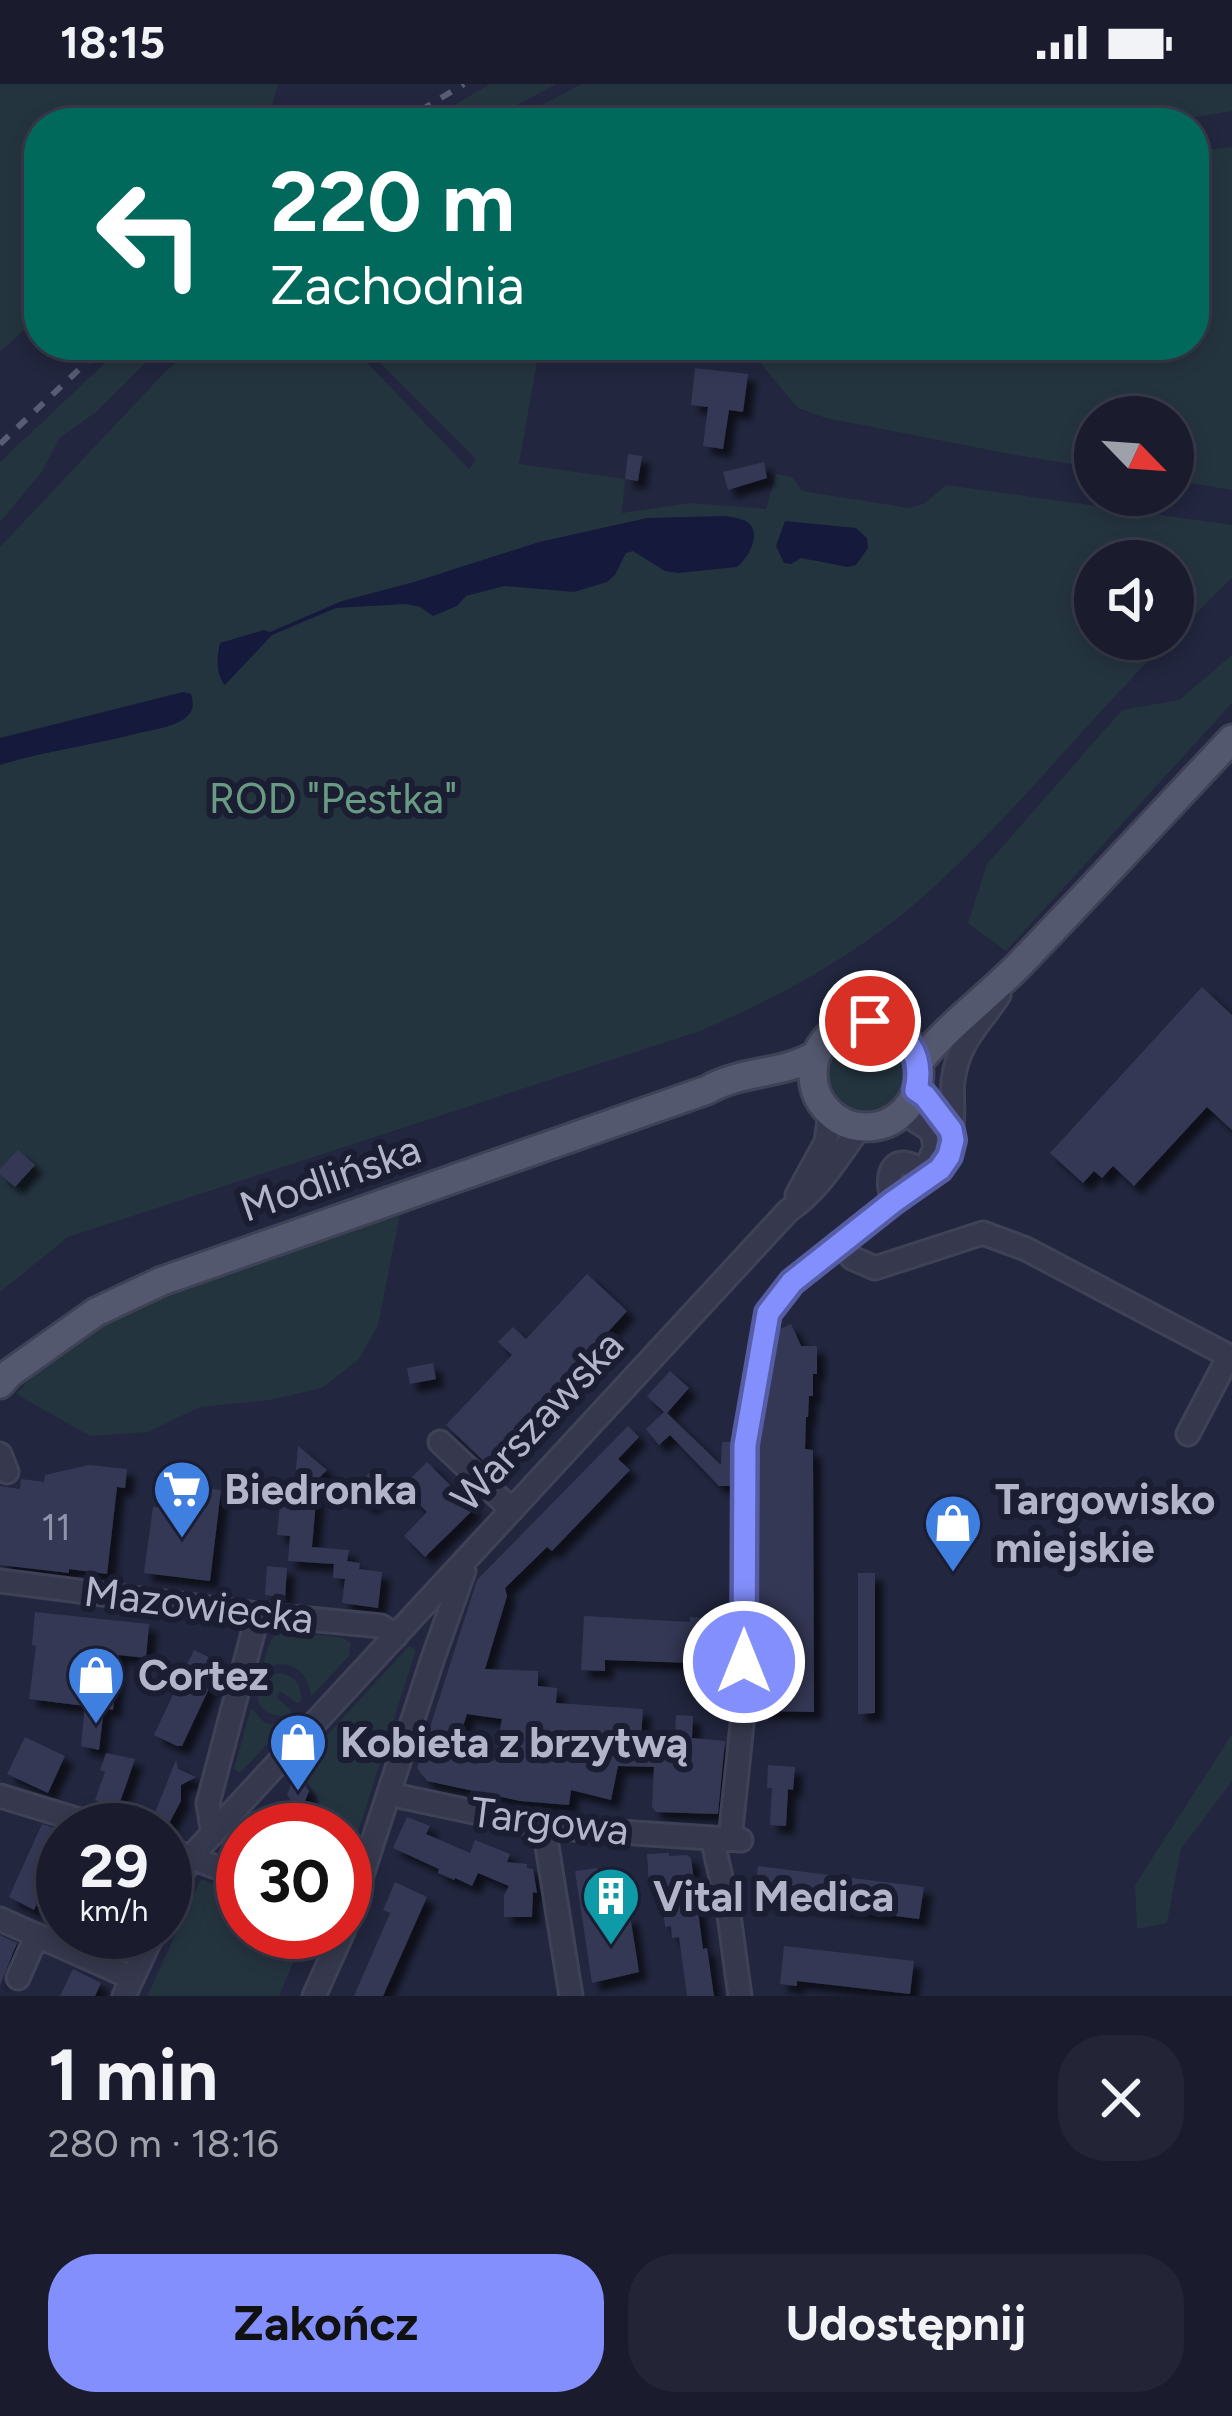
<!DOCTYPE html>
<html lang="pl">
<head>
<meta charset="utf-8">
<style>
	:root { --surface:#1a1c2e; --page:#232536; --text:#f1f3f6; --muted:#9fa1aa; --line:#383a4a; --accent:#838ffd }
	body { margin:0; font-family:Figtree,sans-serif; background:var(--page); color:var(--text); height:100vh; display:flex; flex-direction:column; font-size:45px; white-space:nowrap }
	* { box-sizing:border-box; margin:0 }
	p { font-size:39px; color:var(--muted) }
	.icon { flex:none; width:66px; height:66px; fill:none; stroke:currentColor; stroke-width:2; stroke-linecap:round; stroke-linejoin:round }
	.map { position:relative; height:1912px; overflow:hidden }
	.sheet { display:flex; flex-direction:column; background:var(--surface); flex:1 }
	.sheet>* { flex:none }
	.guide { position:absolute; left:24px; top:24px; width:1185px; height:252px; border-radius:48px; box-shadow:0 6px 18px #0003,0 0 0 3px var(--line); background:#00695c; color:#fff; overflow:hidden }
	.needle { width:78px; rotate:115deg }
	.buttons { position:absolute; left:1074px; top:312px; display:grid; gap:24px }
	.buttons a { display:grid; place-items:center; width:120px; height:120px; border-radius:50%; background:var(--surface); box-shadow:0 6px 18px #0003,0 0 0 3px var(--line); font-size:60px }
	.speed { position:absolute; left:36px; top:1719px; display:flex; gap:24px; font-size:60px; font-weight:700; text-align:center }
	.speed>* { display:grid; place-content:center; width:156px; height:156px; border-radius:50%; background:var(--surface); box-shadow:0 6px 18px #0003,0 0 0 3px var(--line); line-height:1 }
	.speed small { font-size:30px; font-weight:400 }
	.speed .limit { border:18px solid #d22; background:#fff; color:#111 }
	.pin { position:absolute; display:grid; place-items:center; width:102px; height:102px; color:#fff; margin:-51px; border:6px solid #fff; border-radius:50%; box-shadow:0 3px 12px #0007 }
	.me { position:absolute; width:132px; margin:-66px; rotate:0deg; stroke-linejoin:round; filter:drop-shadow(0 0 9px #0008) }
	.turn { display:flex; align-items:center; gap:42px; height:252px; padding:0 48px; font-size:54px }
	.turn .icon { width:156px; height:156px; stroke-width:2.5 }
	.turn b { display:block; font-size:84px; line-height:102px }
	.round { display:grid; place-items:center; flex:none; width:126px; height:126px; border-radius:48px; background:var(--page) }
	.overview { display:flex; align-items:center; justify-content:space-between; height:204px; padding:0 48px }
	h1 { font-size:72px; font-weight:700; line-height:90px }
	.cta { display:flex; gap:24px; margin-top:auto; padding:24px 48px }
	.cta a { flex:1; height:138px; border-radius:48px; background:var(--accent); color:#111; font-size:48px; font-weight:700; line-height:138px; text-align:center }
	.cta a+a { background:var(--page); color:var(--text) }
	.status { display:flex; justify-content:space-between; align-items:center; height:84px; padding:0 60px; background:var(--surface); direction:ltr }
	.status svg { height:33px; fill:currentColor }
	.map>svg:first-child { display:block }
	.green { fill:#24343f }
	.water { fill:#151a3c }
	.building { fill:#343954; fill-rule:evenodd; filter:url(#shadow) }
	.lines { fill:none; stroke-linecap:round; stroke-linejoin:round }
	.minor-casing { stroke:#3f4257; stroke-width:27 }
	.major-casing { stroke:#3f4257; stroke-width:33 }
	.minor { stroke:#36394e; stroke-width:21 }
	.major { stroke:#54586e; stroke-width:27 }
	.rail { stroke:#585c75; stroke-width:6; stroke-dasharray:12 12; stroke-linecap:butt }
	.route-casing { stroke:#555da4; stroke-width:30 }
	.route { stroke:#838ffd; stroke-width:21 }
	.labels { text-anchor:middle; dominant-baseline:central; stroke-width:12; stroke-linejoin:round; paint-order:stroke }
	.number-label { font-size:36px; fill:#9093aa }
	.park-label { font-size:42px; fill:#689b82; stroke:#1b1e33 }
	.street-label { font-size:42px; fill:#b2b4c9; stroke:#1b1e33 }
	.poi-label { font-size:42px; font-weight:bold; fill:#b2b4c9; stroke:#1b1e33; text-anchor:start }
</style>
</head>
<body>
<div class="status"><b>18:15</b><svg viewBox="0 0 49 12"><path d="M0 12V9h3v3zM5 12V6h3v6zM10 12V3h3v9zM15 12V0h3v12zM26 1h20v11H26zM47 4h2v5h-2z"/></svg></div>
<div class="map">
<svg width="1232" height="1912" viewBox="0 0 1232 1912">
	<defs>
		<filter id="shadow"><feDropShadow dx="8" dy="8" stdDeviation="3" flood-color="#0009"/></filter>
	</defs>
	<rect width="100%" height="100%" fill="#22263e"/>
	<path class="green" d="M0,0H278L267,39H39V233L0,268Z
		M490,0H556L484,39H425Z
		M582,0H1232V27L1161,39H507Z
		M1232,63V406L1173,396V333H1095V384L1010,370L826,334L798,324L745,261H1194V67Z
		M124,261H163L96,328L60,354L41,389L0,438V378Z
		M196,261H350L469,385L476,375L362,261H540L519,380L625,395L622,429L691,419L766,425L776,390L792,393L802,407L909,424L925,419L946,401L1232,441V494L1173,552V477H1095V555H1170C1089,635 1019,725 935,802C868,865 784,911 700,947L68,1153L0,1208V463L166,287Z
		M1232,571V619L1006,867L968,839L987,780L1122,626L1179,616Z
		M825 990a41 41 0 1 1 82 0a41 41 0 1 1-82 0Z
		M400,1130L378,1241L359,1275L322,1304L270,1316L200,1323L148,1348L90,1352L16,1310L53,1269L101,1234L160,1208Z
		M286,1547L343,1554L351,1559L349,1572L311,1613C309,1585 287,1573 262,1585C267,1570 267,1549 286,1547Z
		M409,1562L416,1566L345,1789V1746H263L284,1727L320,1719L298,1683Z
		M277,1589C294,1590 303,1601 301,1618L297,1619L280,1607L277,1614L291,1626L292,1630C256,1640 244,1602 277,1589Z
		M251,1624L265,1639L284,1642L240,1689L234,1685Z
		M1232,1650V1697L1181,1765L1167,1839L1137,1845L1135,1801Z
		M201,1795L243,1812V1848H306L279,1912H147Z"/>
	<path class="water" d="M724,432C728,432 743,435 746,437C764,448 748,474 737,483L678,489L665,487L633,467L626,469L615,491L607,498L574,508L504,502L466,512L457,522L433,532L420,523L406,520L336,524L272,551L225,601C215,590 217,573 220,559L264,546L270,548L342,517L414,498L539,458L647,434Z
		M785,437L856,444L867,454L868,464L856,481L848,483L801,474L791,480L784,479L776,462Z
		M183,608L191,610C194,621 194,628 184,635C172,643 153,646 139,649C93,661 45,667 0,681V654Z"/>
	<path class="building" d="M695,284L748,290L743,328L729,326L723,365L703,362L708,323L691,321Z
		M628,370L642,372L638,397L625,395Z
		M764,378L767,394L728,406L723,388Z
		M1202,903L1232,931V1046L1207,1023L1134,1102L1113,1082L1102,1094L1094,1087L1083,1099L1050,1069Z
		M18,1066L35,1081L15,1103L0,1090V1085Z
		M587,1190L627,1227L599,1258L601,1259L486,1379L446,1341L512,1271L498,1258L513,1243L526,1255Z
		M791,1240L801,1262H817V1290H813V1312H809L808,1333H806L805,1365L813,1366L814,1628L763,1627L759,1620L760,1362L780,1245Z
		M433,1279L436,1295L410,1300L407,1284Z
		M670,1287L689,1304L667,1329L721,1381L722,1358H730V1402H719L670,1351L659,1361L646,1345L664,1328L647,1312Z
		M628,1342L639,1353L618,1375L630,1386L552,1467L547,1463L505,1504L507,1512L485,1585L538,1587V1602L557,1604L556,1619L643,1625L641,1653L675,1654L676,1631L693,1632L692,1654L725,1657L718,1730L656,1728L652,1723L654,1683L618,1682L611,1716L571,1706L569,1721L520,1717L427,1697L417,1684L477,1496ZM467,1630L502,1635L494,1677L455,1668Z
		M298,1362L327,1386L318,1395L312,1463L349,1466L347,1477L360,1479L359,1485L382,1488L378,1524L342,1519L345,1495L333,1494L334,1480L288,1477L290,1452L277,1451L280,1420L293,1421Z
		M427,1378L474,1425L425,1473L404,1452L427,1428L402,1403Z
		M89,1381L127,1385L125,1404L117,1403L107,1490L69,1485V1489L0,1481V1402L20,1405L21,1395L44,1398L45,1391Z
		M369,1389L386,1404L369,1423L352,1408Z
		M161,1399L221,1406L210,1497L144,1489L153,1423H158Z
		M267,1482L287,1484L285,1514L265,1511Z
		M858,1489H875V1629L858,1630Z
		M35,1528L149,1540L146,1574L119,1571L113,1626L104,1624L99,1666L81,1662L85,1622L29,1615L36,1562L32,1561Z
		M584,1532L690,1538V1533L724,1535V1593L692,1591V1579L605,1576V1587L581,1586Z
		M194,1566L221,1579L182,1662H177L154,1651Z
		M25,1653L65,1672L48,1709L7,1690Z
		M106,1669L135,1675L118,1724L95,1716L105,1688L100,1686Z
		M176,1676L178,1685L196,1693L181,1701V1717L165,1747L150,1741Z
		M768,1681L795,1683L793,1706L788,1705L786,1742L770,1741L772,1704H767Z
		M302,1698L309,1707L305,1717L294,1720L287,1711L291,1700Z
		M407,1733L430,1742L426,1750L470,1769L475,1756L510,1770L507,1778L527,1780V1784L533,1785L537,1809L533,1808L532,1833H504V1811L509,1802L478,1789L472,1802L455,1794L454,1796L438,1789L439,1785L393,1764Z
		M42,1740L63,1747V1763L34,1826L9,1813Z
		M669,1769V1772L687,1771L691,1774L703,1865L707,1864L714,1912H687L679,1853L672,1854L671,1842L665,1843L661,1801L649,1802L647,1770Z
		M758,1782L924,1803L919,1835L754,1814Z
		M597,1784L600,1800H604L609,1834L630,1831L639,1888L592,1899L575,1787Z
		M395,1798L427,1813L383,1912H354L390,1829L383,1826Z
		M0,1851L17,1859L0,1901Z
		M784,1862L914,1877L910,1910L797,1897V1902L780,1900Z
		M73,1885L101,1899L95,1912H60Z"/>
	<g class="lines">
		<defs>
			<path id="minor" d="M897,1033H910L932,1047L935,1064L922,1093
				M951,1046C955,1029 951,1014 953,997C958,957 979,942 999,911
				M797,1111L826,1058L830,1028
				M893,1118C883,1088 894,1066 924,1088
				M840,1160L852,1174L875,1184L983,1149L1026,1165L1229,1272L1188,1350
				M440,1358L512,1426
				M0,1370L7,1388
				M0,1497L258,1530L381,1542L396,1552
				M389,1710L544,1743L741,1756
				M0,1712L112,1746
				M544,1743L571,1912
				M213,1750L208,1719L258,1530
				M712,1754L728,1824L740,1912
				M730,1755L744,1621L745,1361L768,1229L792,1198L893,1118L940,1085L949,1072L953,1056L951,1046L925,1012L916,1007
				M165,1764L243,1793
				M165,1824L190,1774L788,1127C821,1104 837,1074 860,1043
				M0,1835L132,1894
				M345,1843L433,1574L464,1487
				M18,1894L37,1851
				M124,1912L154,1848
				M314,1912L343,1848"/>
			<path id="major" d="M813 990a53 53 0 1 1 106 0a53 53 0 1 1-106 0Z
				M918,979C946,944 985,915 1017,883C1090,808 1160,731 1232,655
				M0,1300L10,1289L96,1228L162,1197L707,1006C742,986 782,991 816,971"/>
		</defs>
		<use href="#minor" class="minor-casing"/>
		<use href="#major" class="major-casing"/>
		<use href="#minor" class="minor"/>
		<use href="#major" class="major"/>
		<path class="rail" d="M400,39L464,0
			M0,360L105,261"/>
	</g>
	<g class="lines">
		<defs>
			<path id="route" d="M744,1578L745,1361L768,1229L792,1198L893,1118L940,1085L949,1072L953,1056L951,1046L925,1012L916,1006C924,971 906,944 870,937"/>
		</defs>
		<use href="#route" class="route-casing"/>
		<use href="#route" class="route"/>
	</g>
	<defs>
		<symbol id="supermarket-pin" viewBox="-11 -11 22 30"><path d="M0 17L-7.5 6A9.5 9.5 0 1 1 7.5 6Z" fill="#3f7fe0" stroke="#1b1e33"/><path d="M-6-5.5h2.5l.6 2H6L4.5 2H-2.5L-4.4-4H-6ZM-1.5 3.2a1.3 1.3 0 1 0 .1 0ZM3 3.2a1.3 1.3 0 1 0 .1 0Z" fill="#fff"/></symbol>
		<symbol id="shop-pin" viewBox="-11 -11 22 30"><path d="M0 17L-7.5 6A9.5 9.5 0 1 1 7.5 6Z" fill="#3f7fe0" stroke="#1b1e33"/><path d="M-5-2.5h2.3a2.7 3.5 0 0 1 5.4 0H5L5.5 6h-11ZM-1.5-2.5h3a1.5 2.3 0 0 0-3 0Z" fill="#fff"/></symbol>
		<symbol id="building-pin" viewBox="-11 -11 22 30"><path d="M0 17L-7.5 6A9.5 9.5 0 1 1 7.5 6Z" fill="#0f9aa8" stroke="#1b1e33"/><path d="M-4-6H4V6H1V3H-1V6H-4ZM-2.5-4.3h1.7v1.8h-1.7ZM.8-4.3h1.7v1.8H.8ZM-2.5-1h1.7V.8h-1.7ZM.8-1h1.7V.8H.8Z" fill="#fff"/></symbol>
	</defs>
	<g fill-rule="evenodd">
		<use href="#supermarket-pin" x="149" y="1372" width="66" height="90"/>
		<use href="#shop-pin" x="920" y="1406" width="66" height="90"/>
		<use href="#shop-pin" x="63" y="1558" width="66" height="90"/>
		<use href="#shop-pin" x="265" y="1625" width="66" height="90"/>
		<use href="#building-pin" x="578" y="1779" width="66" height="90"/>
	</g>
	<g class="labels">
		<g class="number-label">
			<text x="56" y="1443">11</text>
		</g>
		<g class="park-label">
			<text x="333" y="714">ROD "Pestka"</text>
		</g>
		<g class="street-label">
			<text transform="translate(330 1094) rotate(-19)">Modlińska</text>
			<text transform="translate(537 1337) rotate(-47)">Warszawska</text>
			<text transform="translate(199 1521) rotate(7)">Mazowiecka</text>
			<text transform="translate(550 1737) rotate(7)">Targowa</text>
		</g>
		<g class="poi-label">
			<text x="224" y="1405">Biedronka</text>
			<text x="995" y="1415">Targowisko<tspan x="995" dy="48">miejskie</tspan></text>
			<text x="138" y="1591">Cortez</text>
			<text x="340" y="1658">Kobieta z brzytwą</text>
			<text x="653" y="1812">Vital Medica</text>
		</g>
	</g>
</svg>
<div class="buttons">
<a><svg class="needle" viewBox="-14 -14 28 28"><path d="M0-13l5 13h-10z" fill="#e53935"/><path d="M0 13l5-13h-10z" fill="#9fa1aa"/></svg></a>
<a><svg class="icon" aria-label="sound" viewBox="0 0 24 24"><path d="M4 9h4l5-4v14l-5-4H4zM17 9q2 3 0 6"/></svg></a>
</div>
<div class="speed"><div>29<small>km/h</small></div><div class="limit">30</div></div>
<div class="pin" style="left:870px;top:937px;background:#d93025"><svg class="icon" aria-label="arrive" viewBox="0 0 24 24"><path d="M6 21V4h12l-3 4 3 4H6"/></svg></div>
<svg class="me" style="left:744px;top:1578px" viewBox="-20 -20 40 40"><circle r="17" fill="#838ffd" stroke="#fff" stroke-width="3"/><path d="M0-11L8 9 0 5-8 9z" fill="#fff"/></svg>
<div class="guide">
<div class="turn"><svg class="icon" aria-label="left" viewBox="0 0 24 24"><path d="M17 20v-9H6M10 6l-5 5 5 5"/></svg><div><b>220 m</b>Zachodnia</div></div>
</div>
</div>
<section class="sheet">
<div class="overview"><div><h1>1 min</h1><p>280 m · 18:16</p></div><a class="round"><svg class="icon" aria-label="close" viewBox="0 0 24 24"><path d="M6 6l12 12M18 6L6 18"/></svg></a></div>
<div class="cta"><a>Zakończ</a><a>Udostępnij</a></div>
</section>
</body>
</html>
